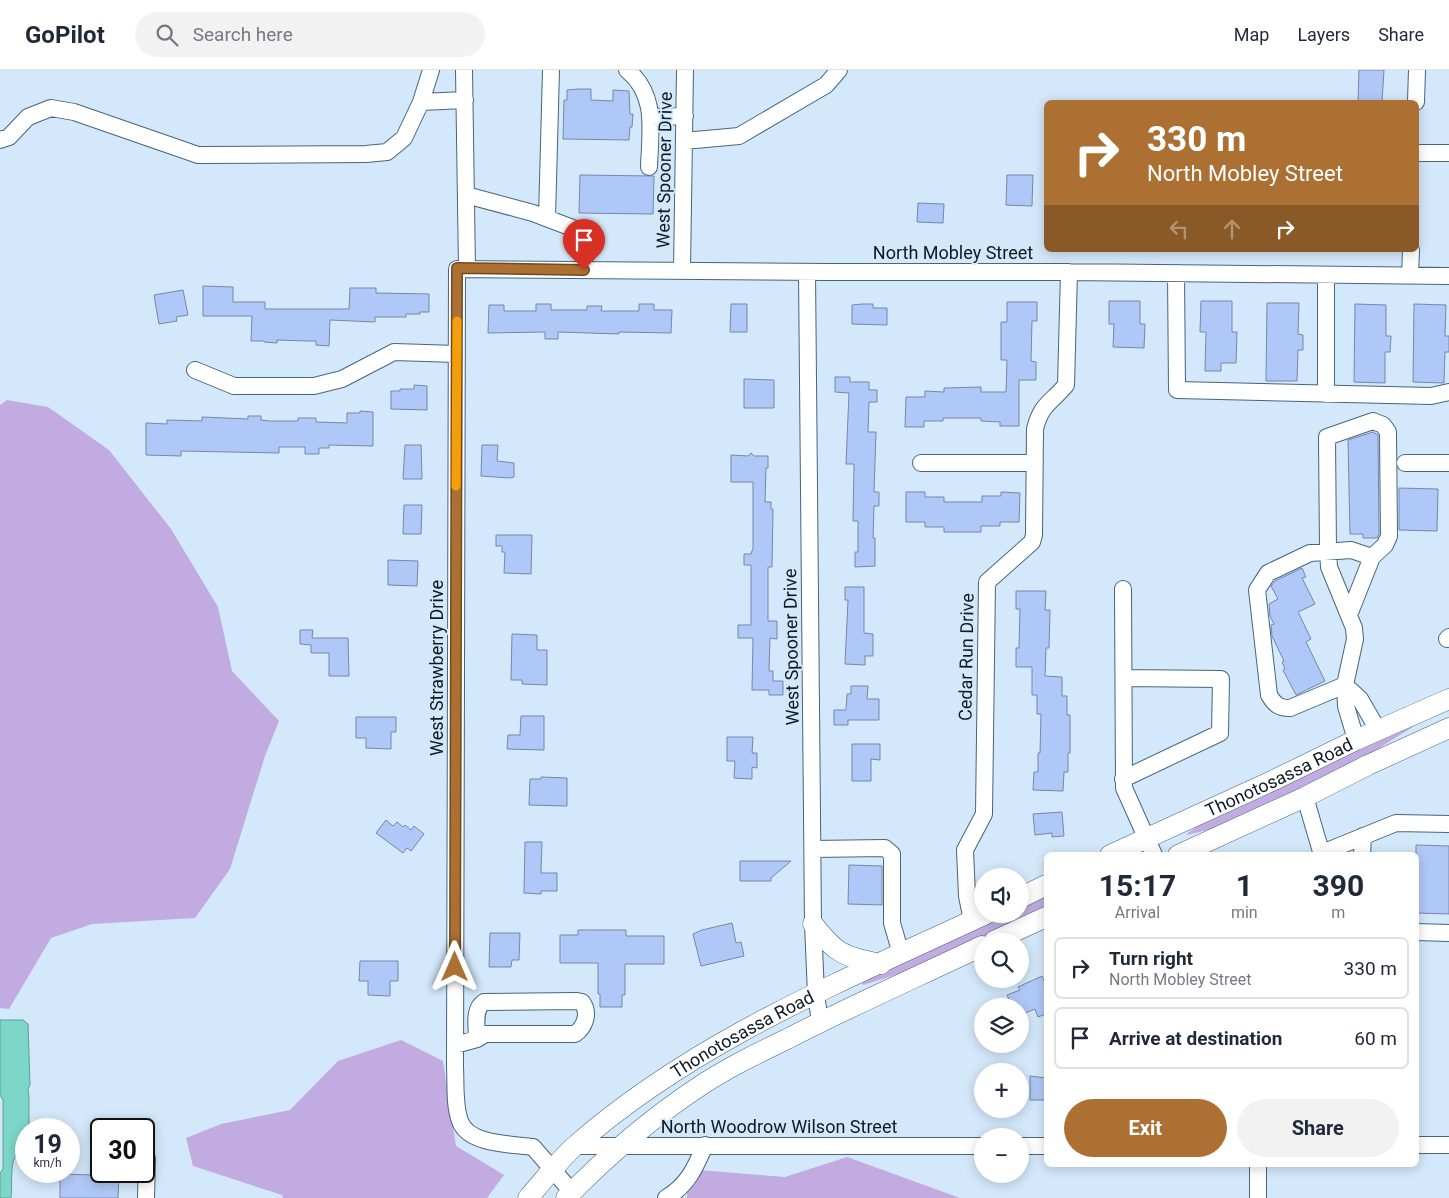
<!DOCTYPE html>
<html lang="en">
<head>
<meta charset="utf-8">
<style>
	:root { --surface:#fff; --page:#f2f2f3; --text:#1f2937; --muted:#747a83; --line:#e0e1e3; --accent:#ac7033 }
	body { margin:0; font-family:Roboto,sans-serif; background:var(--page); color:var(--text); height:100vh; display:flex; flex-direction:column; font-size:19px; white-space:nowrap }
	* { box-sizing:border-box; margin:0 }
	p { font-size:16px; color:var(--muted) }
	.icon { flex:none; width:28px; height:28px; fill:none; stroke:currentColor; stroke-width:2; stroke-linecap:round; stroke-linejoin:round }
	.map { position:relative; flex:1; overflow:hidden }
	.panel { position:absolute; left:1044px; top:782px; width:375px; height:315px; display:flex; flex-direction:column; background:var(--surface); border-radius:8px; box-shadow:0 2px 12px #0003 }
	.panel>* { flex:none }
	.banner { position:absolute; left:1044px; top:30px; width:375px; height:152px; border-radius:8px; box-shadow:0 2px 12px #0003; background:#ac7033; color:#fff; overflow:hidden }
	.controls { position:absolute; left:974px; top:798px; display:grid; gap:10px }
	.controls a { display:grid; place-items:center; width:55px; height:55px; border-radius:50%; background:var(--surface); box-shadow:0 2px 12px #0003; font-size:25px }
	.speed { position:absolute; left:15px; top:1048px; display:flex; gap:10px; font-size:25px; font-weight:700; text-align:center }
	.speed>* { display:grid; place-content:center; width:65px; height:65px; border-radius:50%; background:var(--surface); box-shadow:0 2px 12px #0003; line-height:1 }
	.speed small { font-size:12px; font-weight:400 }
	.speed .limit { border:2px solid #111; border-radius:8px; background:#fff; color:#111 }
	.pin { position:absolute; display:grid; place-items:center; width:42px; height:42px; color:#fff; margin:-51px -21px; border-radius:50% 50% 50% 0; rotate:-45deg; box-shadow:0 0 5px #0007 }
	.pin .icon { rotate:45deg }
	.me { position:absolute; width:55px; margin:-28px; rotate:0deg; stroke-linejoin:round; filter:drop-shadow(0 0 4px #0008) }
	.turn { display:flex; align-items:center; gap:18px; height:105px; padding:0 20px; font-size:22px }
	.turn .icon { width:65px; height:65px; stroke-width:2.5 }
	.turn b { display:block; font-size:35px; line-height:42px }
	.lanes { display:flex; align-items:center; height:48px; padding:0 20px; background:#0003; justify-content:center; gap:25px; direction:ltr }
	.lanes .off { opacity:.35 }
	.eta { display:flex; justify-content:space-evenly; align-items:center; height:85px; text-align:center }
	.eta b { font-size:30px; font-weight:700; line-height:35px }
	.button { display:flex; gap:10px; margin-top:auto; padding:10px 20px }
	.button a { flex:1; height:58px; border-radius:30px; background:var(--accent); color:#fff; font-size:20px; font-weight:700; line-height:58px; text-align:center }
	.button a+a { background:var(--page); color:var(--text) }
	ul { padding:0; list-style:none }
	li { display:flex; align-items:center; gap:15px; height:62px; margin:0 10px 8px; padding:0 10px; border:2px solid var(--line); border-radius:8px }
	li div { flex:1 }
	li b { display:block; font-size:19px }
	li em { font-style:normal }
	header { display:flex; align-items:center; gap:30px; box-sizing:border-box; height:70px; padding:0 25px; background:var(--surface); border-bottom:1px solid var(--line) }
	header strong { font-size:24px }
	nav { display:flex; gap:28px; margin-inline-start:auto; font-size:18px }
	.search { width:350px; height:45px; background:var(--page); display:flex; align-items:center; gap:12px; box-sizing:border-box; padding:0 18px; border-radius:28px; color:var(--muted); font-size:19px }
	.map>svg:first-child { display:block }
	.green { fill:#c1abe1 }
	.water { fill:#7dd7c9; stroke:#5b9e98 }
	.building { fill:#b0c8f7; stroke:#7687a9 }
	.lines { fill:none; stroke-linecap:round; stroke-linejoin:round }
	.minor-casing { stroke:#46657e; stroke-width:18 }
	.major-casing { stroke:#46657e; stroke-width:21 }
	.minor { stroke:#fff; stroke-width:16 }
	.major { stroke:#fff; stroke-width:20 }
	.route-casing { stroke:#704921; stroke-width:12 }
	.route { stroke:#ac7033; stroke-width:9 }
	.slow { stroke:#f59e0b; stroke-width:9 }
	.labels { text-anchor:middle; dominant-baseline:central; stroke-width:4; stroke-linejoin:round; paint-order:stroke }
	.street-label { font-size:18px; fill:#0d1a24; stroke:#d3e8fa }
</style>
</head>
<body>
<header>
<strong>GoPilot</strong>
<div class="search"><svg class="icon" aria-label="search" viewBox="0 0 24 24"><circle cx="10" cy="10" r="6"/><path d="M15 15l6 6"/></svg>Search here</div>
<nav><a>Map</a><a>Layers</a><a>Share</a></nav>
</header>
<div class="map">
<svg width="1449" height="1128" viewBox="0 0 1449 1128">
	<rect width="100%" height="100%" fill="#d3e8fa"/>
	<path class="green" d="M7,330L48,337L109,380L171,459L218,537L232,601L279,651L265,686L230,799L195,848L92,854L51,868L9,939L0,938V335Z
		M1419,653L1368,685L1342,698L1216,758L1187,765L1188,763L1210,747Z
		M1046,825V837L914,899L863,915L862,913L865,910L1006,844H1020V837Z
		M401,970L443,991L456,1076L504,1105L487,1128H283L282,1125L193,1096L186,1068L221,1054L290,1040L338,991Z
		M847,1087L960,1128H687L686,1099L785,1107Z"/>
	<path class="water" d="M0,950H23L28,954L30,1015L28,1019L29,1027V1059H26C26,1076 18,1078 13,1092C11,1102 12,1117 11,1128H0V1103L3,1099V1030L0,1025Z"/>
	<path class="building" d="M1359,0H1384L1382,32H1358Z
		M579,19H591V30L613,31V20L629,21L630,44H633L632,57H630L629,70L563,69L564,30H567V20Z
		M580,105L654,106L653,144L579,143Z
		M1007,105H1033L1032,136L1006,135Z
		M918,133L944,134L943,153L917,152Z
		M203,216L233,217V232H265V239H349L350,218H376V223L429,224V242H420V244H406V247H375V252L330,250L329,276L316,275V271H308L277,270V273L264,272V271H251L252,246H203Z
		M183,220L188,245L176,247L177,251L159,254L154,225Z
		M1109,231H1140V254H1145L1144,278L1113,277L1114,254H1109Z
		M1201,231H1232V262H1237L1236,293H1221V301H1205L1206,262H1200Z
		M1007,232H1037V251H1032L1031,291L1036,292V310H1019V356H1000V352L981,351V348H943V351H924V357H905L906,327H925V321L944,322V318L981,317V322H1006L1007,290H1001V252H1007Z
		M1267,233H1299L1298,264L1303,265V280H1298L1297,311H1266Z
		M536,234H551V240H587V236H602L601,241H639V234H654V240H672L671,263L619,262V264L558,262V269H545V262L488,263L489,235H504V241H536Z
		M731,234H747V262H730Z
		M862,234H873V238H887V255L852,254V235Z
		M1355,234L1386,235V266H1391L1390,282H1385V313L1354,312Z
		M1414,234L1446,235L1445,266H1449V282H1445L1444,313L1413,312Z
		M835,307H850V312H869V320H877V332H869L868,362H876L874,422H879V436H874L873,468H875V496L855,497V482H858V451H853L854,394H846L849,323L835,322Z
		M744,309L774,310V338H744Z
		M414,315L427,316V340L391,339V321H400V319H414Z
		M360,341L373,342V376L329,375V378H319V384H305V377H279V383L181,381V386L146,385V353L167,354V350L202,351V347L248,349V346H261V350L269,351H298V348H316V352L347,353V343H360Z
		M1373,362L1378,365L1379,464L1377,468H1363V464H1350L1348,370Z
		M405,375H421L422,409H403Z
		M482,375H498L497,391L514,393V407L510,408L481,406Z
		M751,383L754,386H768V398H766L765,432H771V439H773L772,497H768V551H777V569L770,568L769,601H773V611H783V625H769V620H752L753,568H738V555H751V495H744V484H751L753,478V412H731V385L748,386Z
		M1399,418L1438,419L1437,461L1399,460Z
		M906,422H925V427H944V432H982V426H1001V422L1020,423L1019,452H1000V456H981V462H944V457H925V452H906Z
		M404,435H422L421,464H403Z
		M496,465H532L531,504L504,503L505,482H502V476H496Z
		M388,490L418,491L417,516L388,515Z
		M1302,498L1306,507L1302,508L1315,534L1298,542L1311,569L1306,572L1325,611L1296,625L1283,600L1285,599L1282,592L1284,591L1272,566L1271,555L1274,554L1270,546L1269,534L1278,529L1271,516L1275,511Z
		M845,517H864V563L873,564V586H865V595L845,594L848,530H845Z
		M1016,521H1046L1045,540H1050L1049,578H1046L1045,606L1062,607V626H1067V645H1070V683H1068V702H1064L1063,721L1033,720L1034,702H1038V683H1040L1041,644H1037V625H1032V597H1016V578H1019L1020,539H1016Z
		M300,560H313L312,568H348L349,606H329V583H311V575L300,574Z
		M512,564L537,565V580H547V615L522,614V610H511Z
		M851,616H868L867,629H879V650H848V655H834V640H846L847,624H851Z
		M521,646H544V680L507,679L508,665H520Z
		M356,647H396V662H391V679L366,678V668H356Z
		M727,667H753L752,683H757V698L752,697V709L734,708L735,691H727Z
		M852,674H880V690L871,689V711H852Z
		M541,707L567,708V736L529,735L530,709H541Z
		M1062,742L1064,766L1052,767V763L1035,765L1033,744Z
		M386,750L393,756L397,752L403,757L405,755L411,760L414,756L424,764L411,781L407,778L403,783L376,763Z
		M525,772H542L541,803H557V821H541V824L524,823Z
		M1416,775L1449,776V844L1416,843Z
		M740,791H791L771,808V811H740Z
		M849,795L882,796V835L848,834Z
		M732,853L736,873L741,872L744,886L701,896L693,864L702,860Z
		M578,860H626V866H664V894H625V925H622V937H600V924H598V893H560V865H578Z
		M490,863H520L519,890H512L511,897H489Z
		M360,891H398V911H390V926L368,925V911H359Z
		M1042,906L1046,915V944L1038,947L1035,939L1020,945V936H1012L1007,925L1020,920L1018,917Z
		M1030,1006L1046,1008V1030H1030Z
		M93,1101H104V1105H119L118,1128H60V1104L93,1105Z"/>
	<g class="lines">
		<defs>
			<path id="minor" d="M431,0L421,32L465,30
				M464,0L467,199
				M627,0C658,25 650,62 649,97
				M1416,32L1417,0
				M651,47L685,46
				M0,70L9,67L28,47L51,38L74,42L198,85L366,84L387,82L404,68L421,32
				M684,71L739,66L826,15L839,0
				M1416,83H1449
				M466,125L533,143L575,159L581,167L584,177V200
				M547,148L551,0
				M682,201L685,0
				M807,202L813,854L816,924L820,952
				M1176,203L1177,320L1431,326L1449,322
				M1410,206L1411,180
				M195,300L234,316H314L342,309L394,282L457,284
				M1326,324V205
				M921,393H1035
				M1405,393H1449
				M1123,519L1124,718L1154,785
				M1349,545L1372,487L1351,480L1310,483L1268,503L1257,520L1269,625C1275,635 1279,638 1290,638L1345,615L1355,569L1354,558L1329,497L1328,480L1327,367L1373,351L1383,355L1388,362L1389,466L1385,475L1372,487
				M1447,569L1449,567
				M1356,670L1346,636L1345,615L1360,629L1378,660
				M1123,709L1220,663L1221,609L1124,608
				M1305,727L1322,785
				M813,779L885,778L892,784V853L901,884
				M1322,783L1396,753L1449,754
				M1362,785L1363,766
				M972,851L967,826L965,780L984,744L987,512L1032,472L1034,465L1035,359C1041,334 1051,333 1066,315L1069,202
				M1416,862L1449,863
				M455,975L477,969L485,964H575C585,957 590,943 582,932L577,931L484,932C473,939 477,957 477,969
				M1416,1075H1449
				M575,1076H982
				M1020,1076H1046
				M1258,1095V1128
				M572,1122L533,1077C512,1074 468,1075 460,1051C454,1035 456,1014 455,997L457,199L826,202H1069L1449,206
				M146,1128L147,1089
				M666,1128C688,1115 695,1098 705,1075"/>
			<g id="major">
				<path id="s1" d="M1110,785L1274,710L1356,670L1449,629"/>
				<path d="M1178,785L1305,727L1368,695L1449,658"/>
				<path d="M1020,828L1046,815"/>
				<path d="M813,854C837,885 843,886 881,894"/>
				<path d="M994,871L1046,847"/>
				<path id="s2" d="M528,1128C544,1110 559,1090 576,1075C696,970 843,911 986,844"/>
				<path d="M566,1128C606,1087 649,1050 697,1018C725,999 756,984 787,969C851,936 917,907 982,876"/>
			</g>
		</defs>
		<use href="#minor" class="minor-casing"/>
		<use href="#major" class="major-casing"/>
		<use href="#minor" class="minor"/>
		<use href="#major" class="major"/>
	</g>
	<g class="lines">
		<defs>
			<path id="route" d="M455,897L457,198L584,200"/>
		</defs>
		<use href="#route" class="route-casing"/>
		<use href="#route" class="route"/>
		<path class="slow" d="M456,416L457,251"/>
	</g>
	<g class="labels">
		<g class="street-label">
			<text transform="translate(664 100) rotate(-89)">West Spooner Drive</text>
			<text x="953" y="182">North Mobley Street</text>
			<text transform="translate(791 577) rotate(-91)">West Spooner Drive</text>
			<text transform="translate(966 587) rotate(-89)">Cedar Run Drive</text>
			<text transform="translate(436 598) rotate(-90)">West Strawberry Drive</text>
			<text stroke="none"><textPath href="#s1" startOffset="186">Thonotosassa Road</textPath></text>
			<text stroke="none"><textPath href="#s2" startOffset="272">Thonotosassa Road</textPath></text>
			<text x="779" y="1056">North Woodrow Wilson Street</text>
		</g>
	</g>
</svg>
<div class="controls">
<a><svg class="icon" aria-label="sound" viewBox="0 0 24 24"><path d="M4 9h4l5-4v14l-5-4H4zM17 9q2 3 0 6"/></svg></a>
<a><svg class="icon" aria-label="search" viewBox="0 0 24 24"><circle cx="10" cy="10" r="6"/><path d="M15 15l6 6"/></svg></a>
<a><svg class="icon" aria-label="layers" viewBox="0 0 24 24"><path d="M12 4l9 5-9 5-9-5zM3 14l9 5 9-5"/></svg></a>
<a>+</a>
<a>−</a>
</div>
<div class="speed"><div>19<small>km/h</small></div><div class="limit">30</div></div>
<div class="pin" style="left:584px;top:200px;background:#d93025"><svg class="icon" aria-label="arrive" viewBox="0 0 24 24"><path d="M6 21V4h12l-3 4 3 4H6"/></svg></div>
<svg class="me" style="left:455px;top:897px" viewBox="-20 -20 40 40"><path d="M0-17L14 15 0 8-14 15z" fill="#ac7033" stroke="#fff" stroke-width="4"/></svg>
<div class="banner">
<div class="turn"><svg class="icon" aria-label="right" viewBox="0 0 24 24"><path d="M7 20v-9h11M14 6l5 5-5 5"/></svg><div><b>330 m</b>North Mobley Street</div></div>
<div class="lanes"><svg class="icon off" aria-label="left" viewBox="0 0 24 24"><path d="M17 20v-9H6M10 6l-5 5 5 5"/></svg><svg class="icon off" aria-label="ahead" viewBox="0 0 24 24"><path d="M12 20V5M6 11l6-6 6 6"/></svg><svg class="icon" aria-label="right" viewBox="0 0 24 24"><path d="M7 20v-9h11M14 6l5 5-5 5"/></svg></div>
</div>
<section class="panel">
<div class="eta">
<div><b>15:17</b><p>Arrival</p></div>
<div><b>1</b><p>min</p></div>
<div><b>390</b><p>m</p></div>
</div>
<ul>
<li><svg class="icon" aria-label="right" viewBox="0 0 24 24"><path d="M7 20v-9h11M14 6l5 5-5 5"/></svg><div><b>Turn right</b><p>North Mobley Street</p></div><em>330 m</em></li>
<li><svg class="icon" aria-label="arrive" viewBox="0 0 24 24"><path d="M6 21V4h12l-3 4 3 4H6"/></svg><div><b>Arrive at destination</b></div><em>60 m</em></li>
</ul>
<div class="button"><a>Exit</a><a>Share</a></div>
</section>
</div>
</body>
</html>
